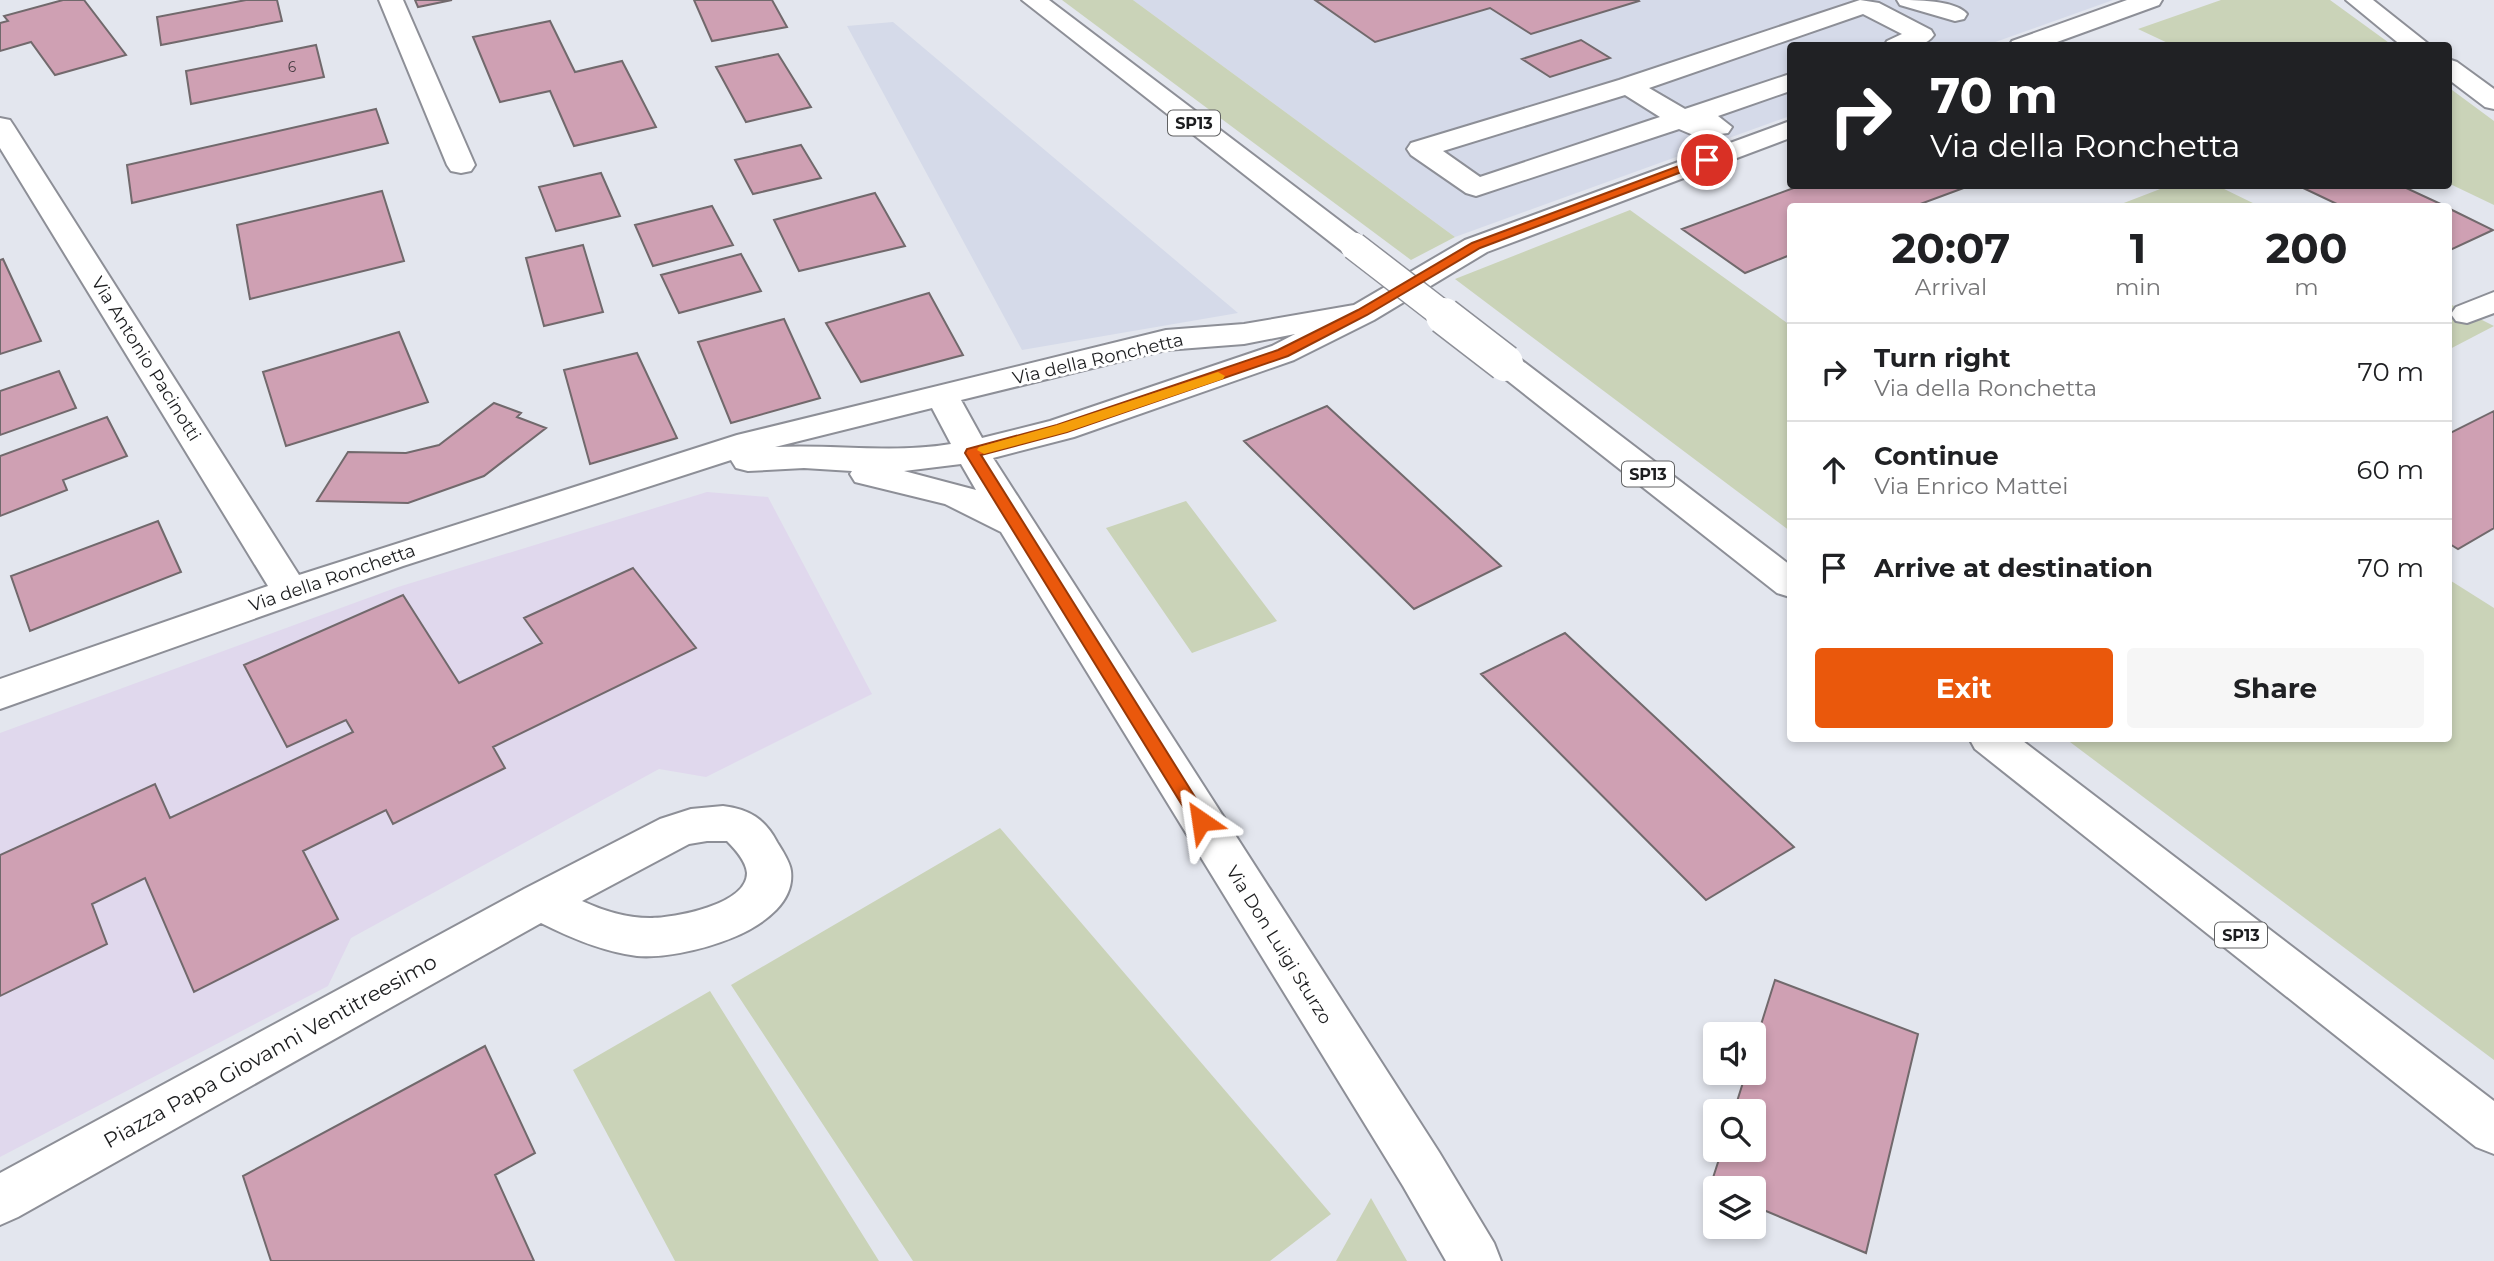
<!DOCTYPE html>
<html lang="en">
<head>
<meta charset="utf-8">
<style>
	:root { --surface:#fff; --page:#f6f6f6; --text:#202124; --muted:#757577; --line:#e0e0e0; --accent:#ea580c }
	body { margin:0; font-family:Montserrat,sans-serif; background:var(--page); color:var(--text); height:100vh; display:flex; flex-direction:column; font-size:26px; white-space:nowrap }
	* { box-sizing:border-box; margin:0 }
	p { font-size:23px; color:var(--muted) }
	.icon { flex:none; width:38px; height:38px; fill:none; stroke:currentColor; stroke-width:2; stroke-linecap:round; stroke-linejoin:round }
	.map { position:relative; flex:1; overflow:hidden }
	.sheet { position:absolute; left:1787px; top:203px; width:665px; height:539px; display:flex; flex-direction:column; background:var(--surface); border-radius:7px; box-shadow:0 4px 10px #0003 }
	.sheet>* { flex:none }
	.banner { position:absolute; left:1787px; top:42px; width:665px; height:147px; border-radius:7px; box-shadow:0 4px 10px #0003; background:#202124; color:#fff; overflow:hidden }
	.fabs { position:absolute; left:1703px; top:1022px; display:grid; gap:14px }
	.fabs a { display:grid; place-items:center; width:63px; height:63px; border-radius:7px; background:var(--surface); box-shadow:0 4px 10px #0003; font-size:35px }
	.pin { position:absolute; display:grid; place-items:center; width:60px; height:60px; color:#fff; margin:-30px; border:4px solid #fff; border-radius:50%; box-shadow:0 2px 7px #0007 }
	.me { position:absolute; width:77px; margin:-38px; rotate:328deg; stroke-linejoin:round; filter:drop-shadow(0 0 5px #0008) }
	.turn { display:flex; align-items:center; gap:24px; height:147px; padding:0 28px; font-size:32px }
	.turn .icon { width:91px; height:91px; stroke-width:2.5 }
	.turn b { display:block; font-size:49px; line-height:60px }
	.eta { display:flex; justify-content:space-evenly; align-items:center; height:119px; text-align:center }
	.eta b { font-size:42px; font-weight:700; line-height:49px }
	.action { display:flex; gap:14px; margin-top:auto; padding:14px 28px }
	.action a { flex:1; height:80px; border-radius:7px; background:var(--accent); color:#fff; font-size:28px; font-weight:700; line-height:80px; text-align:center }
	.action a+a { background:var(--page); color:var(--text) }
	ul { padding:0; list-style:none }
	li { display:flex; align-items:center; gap:21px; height:98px; padding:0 28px; border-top:2px solid var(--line) }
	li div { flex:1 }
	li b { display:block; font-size:26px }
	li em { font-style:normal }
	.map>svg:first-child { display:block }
	.built { fill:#d5dae9 }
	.education { fill:#e0d8ed }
	.green { fill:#cad3b8 }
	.building { fill:#cfa0b3; stroke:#71696c; stroke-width:2 }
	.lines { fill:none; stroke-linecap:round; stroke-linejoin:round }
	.minor-casing { stroke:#8d8f97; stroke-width:4 }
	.major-casing { stroke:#8d8f97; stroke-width:4 }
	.minor { fill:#fff; fill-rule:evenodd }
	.major { fill:#fff; fill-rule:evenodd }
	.major-bridge-far1-casing { stroke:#8d8f97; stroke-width:30; stroke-linecap:butt }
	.major-bridge-casing { stroke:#8d8f97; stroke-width:39; stroke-linecap:butt }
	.major-bridge-far1 { stroke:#fff; stroke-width:27 }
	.major-bridge { stroke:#fff; stroke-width:36 }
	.route { fill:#ea580c; stroke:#983908; stroke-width:2 }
	.slow { fill:#f59e0b }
	.labels { text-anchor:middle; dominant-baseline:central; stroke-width:6; stroke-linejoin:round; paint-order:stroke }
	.number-label { font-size:14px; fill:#493e44 }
	.shield { fill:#fff; stroke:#606162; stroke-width:2 }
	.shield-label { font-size:16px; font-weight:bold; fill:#1c1d1f }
	.street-label { font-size:18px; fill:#1c1d1f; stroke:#fff }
	.near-street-label { font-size:21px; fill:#1c1d1f; stroke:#fff }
</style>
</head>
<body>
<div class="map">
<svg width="2494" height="1261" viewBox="0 0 2494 1261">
	<rect width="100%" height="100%" fill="#e3e6ee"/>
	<path class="built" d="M1133,0H2113L1987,45L1790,46V116L1455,237Z
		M893,22L1238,313L1022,350L847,26Z"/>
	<path class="education" d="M707,492L768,497L872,694L706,777L659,769L351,938L328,986L0,1157V733L398,587Z"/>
	<path class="green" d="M1062,0H1133L1455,237L1411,260Z
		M2221,0H2330L2392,45H2172L2138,29Z
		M2448,87L2494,121V205L2448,183Z
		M2168,186H2218L2259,206H2116Z
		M1630,210L1790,325V531L1455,279Z
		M2448,303L2494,326L2448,350Z
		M1186,501L1277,621L1192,653L1106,528Z
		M2448,579L2494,608V1060L2066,739L2448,738Z
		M1000,828L1331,1214L1270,1261H913L731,985Z
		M710,991L879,1261H675L573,1070Z
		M1371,1198L1407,1261H1336Z"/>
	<path class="building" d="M63,0H84L126,55L55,75L31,42L0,51V23L8,21L4,16Z
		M246,0H277L282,21L161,45L157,17Z
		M415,0H452L418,7Z
		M694,0H772L787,27L712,41Z
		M1315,0H1638L1639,1L1531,34L1490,8L1375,42Z
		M550,21L575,72L622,61L656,127L574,146L550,91L500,102L473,37Z
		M1581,40L1610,58L1550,77L1522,59Z
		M316,45L324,77L191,104L186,71Z
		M778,54L811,107L746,122L716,67Z
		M376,109L388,143L132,203L127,165Z
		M801,145L821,178L753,194L735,160Z
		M601,173L620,216L556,231L539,187Z
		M1799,186H1969L1915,206H1790V255L1745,273L1682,229Z
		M2299,186H2402L2445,206H2341Z
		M382,191L404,261L250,299L237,225Z
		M875,193L905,246L799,271L774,220Z
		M712,206L733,245L653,266L635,225Z
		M2448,208L2493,230L2448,251Z
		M583,245L603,312L544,326L526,258Z
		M741,254L761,291L679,313L661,275Z
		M3,259L41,341L0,354V260Z
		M929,293L963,355L861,382L826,323Z
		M784,319L820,398L731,423L698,342Z
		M399,332L428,402L286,446L263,372Z
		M637,353L677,438L590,464L564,370Z
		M59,371L76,408L0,435V391Z
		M494,403L521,413L517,417L546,428L484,476L408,503L317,501L348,452L406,453L439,445Z
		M1327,406L1501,566L1414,609L1244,441Z
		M2494,411V528L2458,549L2448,543V434Z
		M107,417L127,456L63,480L67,490L0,516V456Z
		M158,521L181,572L30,631L11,576Z
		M633,568L696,648L493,747L505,768L393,824L386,810L303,851L338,919L194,992L145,878L92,904L107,944L0,996V855L155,784L170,818L353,732L346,720L287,747L244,665L403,595L459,683L542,643L524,618Z
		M1565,633L1794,847L1706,900L1481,674Z
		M1775,980L1918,1034L1866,1253L1754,1206V1188L1710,1187L1722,1150H1754V1111H1734L1746,1073H1754V1047Z
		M485,1046L535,1153L495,1175L534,1261H271L243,1176Z"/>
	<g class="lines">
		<defs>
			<path id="minor" d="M379,0H403L475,165L471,171L461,173L451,171L447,165Z
				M1860,0L1879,3L1931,30L1934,35C1924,50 1900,46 1884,46L1887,41L1902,34L1863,14L1649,88L1685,109L1790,74V91L1718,116L1732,127L1728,133C1717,135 1709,134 1698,137L1679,129L1476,196L1466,193L1411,155L1407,149L1411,143L1619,80ZM1625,95L1660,117L1480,177L1443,151Z
				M1897,0C1915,0 1956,0 1967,14L1964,19L1955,21L1900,5Z
				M2127,0H2162L2159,5L2046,46H2009L2012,41Z
				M2346,0H2373L2431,46H2402Z
				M2448,59L2457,62L2494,89V109L2485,107L2448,79Z
				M0,118L10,120L14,126L299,575L737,435L1166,330L1244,324L1354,305L1465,240L1790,121V138L1487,252L1374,320L1294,360L1074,437L993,458L1439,1152L1494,1243L1501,1261H1446L1403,1186L1001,532L945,504L855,482L850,474L852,471L804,468L748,471L736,468L731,460L403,566L0,709V679L268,586L0,148ZM1295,334L1272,346L1050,421L982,438L961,400L1166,350L1244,344ZM932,408L951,444C892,454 834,444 775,447ZM961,464L976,490L904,471Z
				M2494,292V313L2467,323L2456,321L2451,314L2456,307Z
				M723,806C749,809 765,819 777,842C782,850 790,862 791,871C798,931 680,960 637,956C604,952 571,938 541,923L18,1217L0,1225V1173L524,889L660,819L691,809ZM707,841H727C735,849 746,861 747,873C747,905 674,918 650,918C626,918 604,911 582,901L689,844Z"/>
			<path id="major" d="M1022,0H1049L1365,240L1369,246L1365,252L1354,255L1343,252Z
				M1505,353L1516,356L1790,565V597L1777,593L1494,370L1489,363L1494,356Z
				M1969,738H2019L2494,1101V1154L2476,1147L1975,749Z"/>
		</defs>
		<use href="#minor" class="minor-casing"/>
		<use href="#major" class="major-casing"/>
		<use href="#minor" class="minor"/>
		<use href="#major" class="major"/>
		<defs>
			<path id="major-bridge-far1" d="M1354,246L1446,317"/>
			<path id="major-bridge" d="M1444,316L1505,363"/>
		</defs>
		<use href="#major-bridge-far1" class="major-bridge-far1-casing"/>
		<use href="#major-bridge" class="major-bridge-casing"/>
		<use href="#major-bridge-far1" class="major-bridge-far1"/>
		<use href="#major-bridge" class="major-bridge"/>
	</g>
	<path class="route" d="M1703,157L1713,160L1480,248L1367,315L1288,356L1067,432L981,455L1210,821L1207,826H1195L965,453L967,449L1057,425L1278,350L1358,310L1472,243Z"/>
	<path class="slow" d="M1218,372L1225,376L1223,379L1067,432L984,454L977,450L979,447L1057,425Z"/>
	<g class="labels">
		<g class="number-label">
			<text x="292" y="67">6</text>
		</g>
		<g class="shield">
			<rect x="1168" y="110.5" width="52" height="25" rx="5"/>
			<rect x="1622" y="461.5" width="52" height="25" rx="5"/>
			<rect x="2215" y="922.5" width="52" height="25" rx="5"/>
		</g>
		<g class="shield-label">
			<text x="1194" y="123">SP13</text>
			<text x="1648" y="474">SP13</text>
			<text x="2241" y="935">SP13</text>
		</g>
		<g class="street-label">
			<text transform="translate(146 359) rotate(58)">Via Antonio Pacinotti</text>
			<text transform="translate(1098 359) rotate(-13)">Via della Ronchetta</text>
			<text transform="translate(332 578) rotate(-19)">Via della Ronchetta</text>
			<text transform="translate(1279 945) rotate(58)">Via Don Luigi Sturzo</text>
		</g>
		<g class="near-street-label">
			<text transform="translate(270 1051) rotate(-29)">Piazza Papa Giovanni Ventitreesimo</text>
		</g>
	</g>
</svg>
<div class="fabs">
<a><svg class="icon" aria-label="sound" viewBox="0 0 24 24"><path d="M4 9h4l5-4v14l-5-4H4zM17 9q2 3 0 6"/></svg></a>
<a><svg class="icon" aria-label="search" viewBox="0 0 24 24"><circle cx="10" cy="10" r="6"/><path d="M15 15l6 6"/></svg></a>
<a><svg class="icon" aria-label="layers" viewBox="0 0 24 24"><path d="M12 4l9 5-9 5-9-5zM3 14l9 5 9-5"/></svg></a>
</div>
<div class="pin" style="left:1707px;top:160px;background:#d93025"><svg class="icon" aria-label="arrive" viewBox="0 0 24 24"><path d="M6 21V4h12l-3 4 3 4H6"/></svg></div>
<svg class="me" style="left:1201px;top:821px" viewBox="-20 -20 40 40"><path d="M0-17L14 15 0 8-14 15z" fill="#ea580c" stroke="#fff" stroke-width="4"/></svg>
<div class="banner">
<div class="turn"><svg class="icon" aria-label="right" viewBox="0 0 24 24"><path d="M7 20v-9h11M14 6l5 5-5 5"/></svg><div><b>70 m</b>Via della Ronchetta</div></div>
</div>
<section class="sheet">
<div class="eta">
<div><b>20:07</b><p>Arrival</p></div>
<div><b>1</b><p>min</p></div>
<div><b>200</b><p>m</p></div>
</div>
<ul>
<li><svg class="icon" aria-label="right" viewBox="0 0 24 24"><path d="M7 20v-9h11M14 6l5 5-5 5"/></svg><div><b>Turn right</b><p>Via della Ronchetta</p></div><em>70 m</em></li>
<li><svg class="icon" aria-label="ahead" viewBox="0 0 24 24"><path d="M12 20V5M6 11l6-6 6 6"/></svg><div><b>Continue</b><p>Via Enrico Mattei</p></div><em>60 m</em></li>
<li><svg class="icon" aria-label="arrive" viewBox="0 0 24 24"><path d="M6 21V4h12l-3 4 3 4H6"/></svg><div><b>Arrive at destination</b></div><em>70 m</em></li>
</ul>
<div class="action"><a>Exit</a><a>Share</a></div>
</section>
</div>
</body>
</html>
